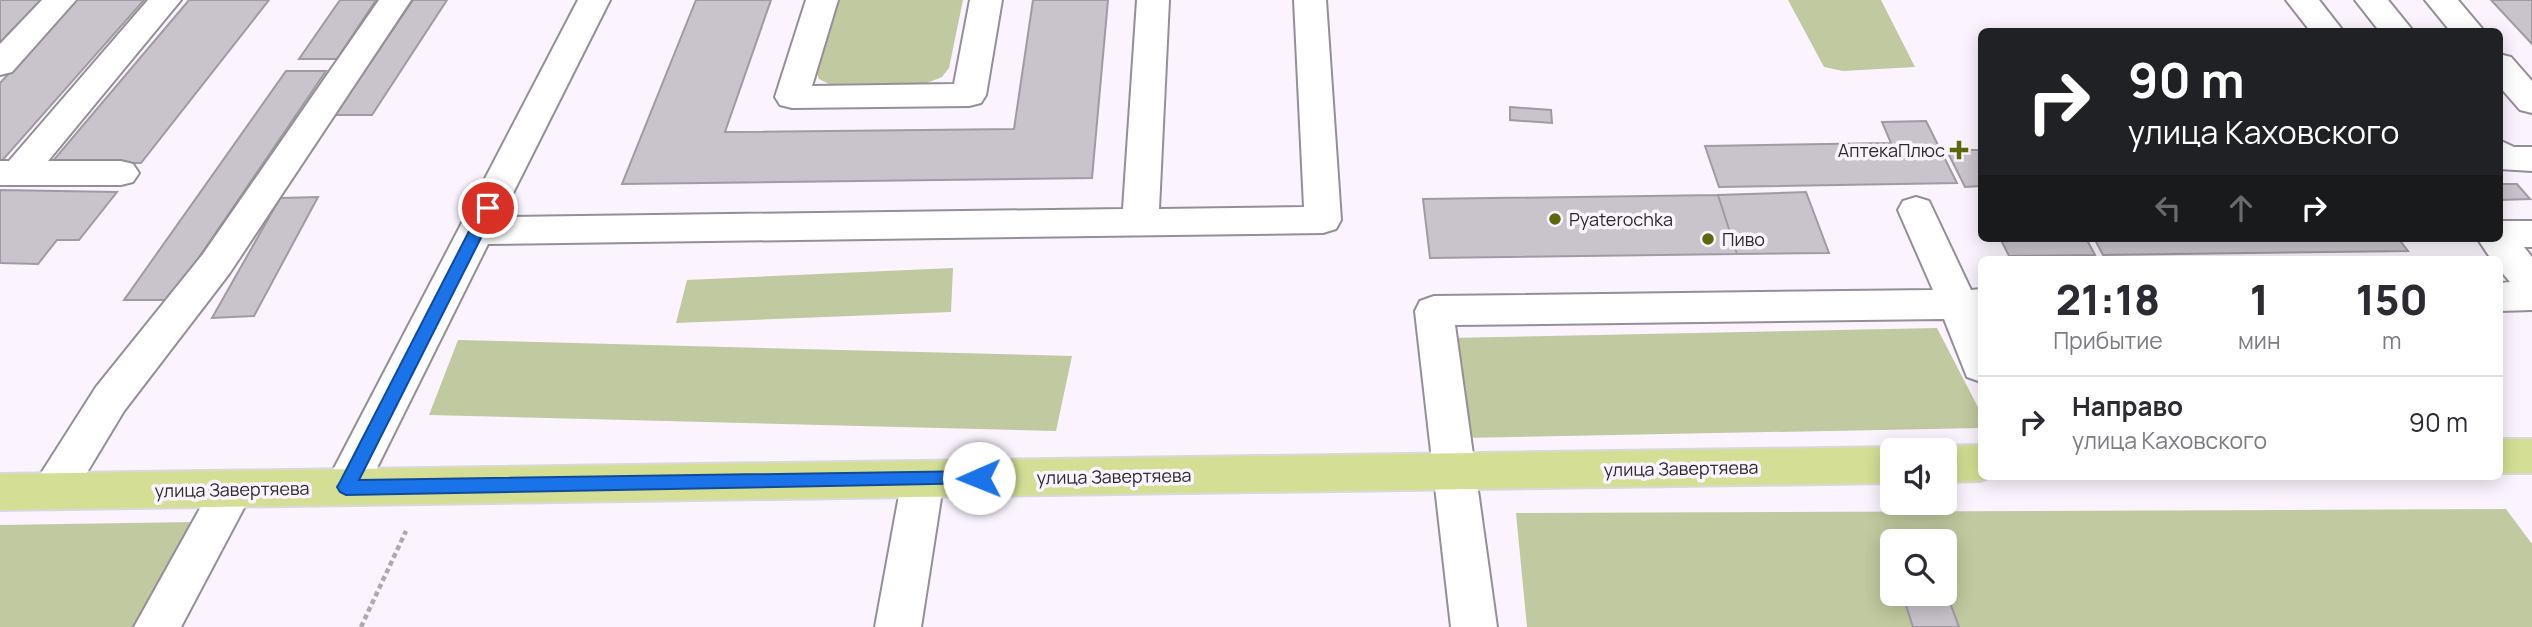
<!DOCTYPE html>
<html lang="ru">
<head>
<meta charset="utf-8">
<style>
	:root { --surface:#fff; --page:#f7f7f7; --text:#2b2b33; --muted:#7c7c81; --line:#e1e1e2 }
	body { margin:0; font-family:Manrope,sans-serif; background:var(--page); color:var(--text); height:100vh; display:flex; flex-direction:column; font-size:26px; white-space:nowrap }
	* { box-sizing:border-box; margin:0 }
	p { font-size:23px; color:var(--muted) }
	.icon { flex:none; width:38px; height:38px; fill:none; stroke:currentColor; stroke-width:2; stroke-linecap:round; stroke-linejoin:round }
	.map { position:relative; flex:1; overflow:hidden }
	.details { position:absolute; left:1978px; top:256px; width:525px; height:224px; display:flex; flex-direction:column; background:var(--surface); border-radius:10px; box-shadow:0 4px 18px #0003 }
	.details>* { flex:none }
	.top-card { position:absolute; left:1978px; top:28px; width:525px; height:214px; border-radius:10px; box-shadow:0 4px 18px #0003; background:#202124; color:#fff; overflow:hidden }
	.tools { position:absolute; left:1880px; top:438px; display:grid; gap:14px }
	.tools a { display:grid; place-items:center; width:77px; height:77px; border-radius:10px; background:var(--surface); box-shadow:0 4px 18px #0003; font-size:35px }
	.pin { position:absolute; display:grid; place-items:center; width:60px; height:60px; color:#fff; margin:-30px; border:4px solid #fff; border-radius:50%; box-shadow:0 2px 7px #0007 }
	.me { position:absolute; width:77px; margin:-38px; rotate:269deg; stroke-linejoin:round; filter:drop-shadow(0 0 5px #0008) }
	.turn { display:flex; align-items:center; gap:24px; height:147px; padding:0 35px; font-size:32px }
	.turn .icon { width:91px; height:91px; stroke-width:2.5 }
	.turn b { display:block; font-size:49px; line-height:60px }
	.lanes { display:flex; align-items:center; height:66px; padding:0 35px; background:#0003; justify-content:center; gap:35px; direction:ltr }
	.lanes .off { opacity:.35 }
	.eta { display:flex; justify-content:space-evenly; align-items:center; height:119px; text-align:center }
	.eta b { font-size:42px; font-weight:800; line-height:49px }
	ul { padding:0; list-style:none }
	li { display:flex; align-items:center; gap:21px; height:91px; padding:0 35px; border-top:2px solid var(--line) }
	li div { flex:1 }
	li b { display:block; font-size:26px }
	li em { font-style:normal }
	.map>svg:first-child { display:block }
	.green { fill:#c0c99f; fill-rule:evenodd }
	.building { fill:#c9c3cc; stroke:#a09aa3; stroke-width:2 }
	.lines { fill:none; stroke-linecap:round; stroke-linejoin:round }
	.minor-casing { stroke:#948e97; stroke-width:4 }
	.major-casing { stroke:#d9d9d9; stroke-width:4 }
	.path { stroke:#ada7b0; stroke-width:4.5; stroke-dasharray:5 3.5; stroke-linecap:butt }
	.minor { fill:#fff; fill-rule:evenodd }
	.major { fill:#d4df95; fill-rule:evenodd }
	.route { fill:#1a73e8; stroke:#114b97; stroke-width:2 }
	.poi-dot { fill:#5d680d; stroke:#fbf4ff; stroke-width:2.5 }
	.labels { text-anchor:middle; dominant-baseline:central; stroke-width:7; stroke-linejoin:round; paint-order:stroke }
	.poi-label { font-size:18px; fill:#2d2a2e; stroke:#fbf4ff; text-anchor:start }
	.street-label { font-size:18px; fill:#2d2a2e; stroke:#fbf4ff }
</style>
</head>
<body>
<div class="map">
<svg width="2532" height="627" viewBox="0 0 2532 627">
	<rect width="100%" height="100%" fill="#fbf4ff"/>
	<path class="green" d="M835,0H963L949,68L942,77L927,83L829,84L819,79L815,69Z
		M1788,0H1881L1915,67L1843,71L1824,67Z
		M953,268L951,312L676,323L687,280Z
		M1937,328L1981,413V428L1461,438L1448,338Z
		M458,340L1072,356L1056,431L429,415Z
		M2506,509L2532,544V627H1527L1516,513ZM1892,541H1944V593H1892Z
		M195,522L135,627H0V525Z"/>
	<path class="building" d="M0,0H42L0,44Z
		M77,0H144L0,163V83Z
		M189,0H269L141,163L52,162Z
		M340,0H376L337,59H299Z
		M413,0H447L372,115H335Z
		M696,0H771L725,132H729L1014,129L1033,0H1108L1092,178L622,184Z
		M2491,0H2532V44Z
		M286,71H326L170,300H124Z
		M1510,107L1551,110L1552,123L1510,120Z
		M1926,121L1957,183L1719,187L1705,146L1891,143L1882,122Z
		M1959,150H1981V186L1965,187L1947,151Z
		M2499,184H2517L2530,199L2499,200Z
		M0,190L117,192L79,240H57L38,264L0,263Z
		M1806,192L1829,253L1737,254L1718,195Z
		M1718,195L1737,254L1430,258L1423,199Z
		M318,197L254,316L212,318L280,198Z
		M2000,238H2086L2095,255L2009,256Z
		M2094,238H2398L2408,251L2103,255Z
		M1945,589L1959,627H1913L1902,593H1944Z"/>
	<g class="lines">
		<defs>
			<path id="minor" d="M42,0H76L12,72L0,75V44Z
				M148,0H181L48,161H121L133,164L139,173L133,182L121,185H0V161H9Z
				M379,0H411L229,274L124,411L68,504L53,509L38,504L32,491L38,478L96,387L203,254Z
				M578,0H610L501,217L1123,209L1137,0H1169L1159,209L1304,207L1294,0H1326L1341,220L1336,229L1323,233L488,244L361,500L346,505L331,500L325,487L331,474Z
				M806,0H838L812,86L954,84L970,0H1002L986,95L981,103L969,106L792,108L780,105L775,97Z
				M2286,0H2319L2344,32H2311Z
				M2355,0H2388L2414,32H2380Z
				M2425,0H2458L2485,32H2451Z
				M2499,54L2511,57L2532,81V113L2520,110L2499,86Z
				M2499,140L2514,147H2532V171L2499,169Z
				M1916,197L1929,201L1971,290L1981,289V382L1967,377L1944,319L1455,325L1497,627H1451L1415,311L1420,301L1434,296L1933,290L1898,210L1903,201Z
				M2499,221H2532V247H2524L2532,257V310L2499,311V283L2510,282L2499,269V259H2491L2477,238H2499Z
				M923,461L938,466L944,479L921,627H875L902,479L908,466Z
				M233,471L248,476L254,489L181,627H134L218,476Z"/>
			<path id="major" d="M2499,439H2532V473H2499Z
				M1981,445V476H1994L1981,481L1944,482V450H1934L1944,446Z
				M1892,447L1899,450H1892V483L0,510V474Z"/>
		</defs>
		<use href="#minor" class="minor-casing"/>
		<use href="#major" class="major-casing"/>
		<path class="path" d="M361,627L406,531"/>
		<use href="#minor" class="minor"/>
		<use href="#major" class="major"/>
	</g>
	<path class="route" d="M488,202L496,208L359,480L979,471L985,473L988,478L985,483L346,495L340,492L337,487L340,482L481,208Z"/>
	<g class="poi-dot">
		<path d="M1955.5 139.5h7v7h7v7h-7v7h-7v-7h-7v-7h7z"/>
		<circle cx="1555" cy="219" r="7"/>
		<circle cx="1708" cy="239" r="7"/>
	</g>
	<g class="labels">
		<g class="poi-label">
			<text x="1945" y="150" text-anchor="end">АптекаПлюс</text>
			<text x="1569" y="219">Pyaterochka</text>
			<text x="1722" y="239">Пиво</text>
		</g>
		<g class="street-label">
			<text transform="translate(1681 468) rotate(-1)">улица Завертяева</text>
			<text transform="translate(1114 476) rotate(-1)">улица Завертяева</text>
			<text transform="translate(232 489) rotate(-1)">улица Завертяева</text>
		</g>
	</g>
</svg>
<div class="tools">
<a><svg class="icon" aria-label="sound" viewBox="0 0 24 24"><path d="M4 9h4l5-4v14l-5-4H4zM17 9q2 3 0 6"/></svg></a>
<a><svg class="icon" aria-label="search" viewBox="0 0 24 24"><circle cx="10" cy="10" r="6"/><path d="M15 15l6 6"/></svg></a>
</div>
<div class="pin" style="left:488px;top:208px;background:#d93025"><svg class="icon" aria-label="arrive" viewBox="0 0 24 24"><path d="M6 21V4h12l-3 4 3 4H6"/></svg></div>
<svg class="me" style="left:979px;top:478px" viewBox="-20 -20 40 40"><circle r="19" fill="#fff"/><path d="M0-13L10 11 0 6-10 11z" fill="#1a73e8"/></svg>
<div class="top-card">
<div class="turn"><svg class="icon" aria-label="right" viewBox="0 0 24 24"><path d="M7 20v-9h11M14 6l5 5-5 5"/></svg><div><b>90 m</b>улица Каховского</div></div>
<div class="lanes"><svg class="icon off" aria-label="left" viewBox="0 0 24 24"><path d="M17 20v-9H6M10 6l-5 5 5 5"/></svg><svg class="icon off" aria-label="ahead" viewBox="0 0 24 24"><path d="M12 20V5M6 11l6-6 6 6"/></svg><svg class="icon" aria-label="right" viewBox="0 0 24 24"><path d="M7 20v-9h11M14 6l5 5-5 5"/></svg></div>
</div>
<section class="details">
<div class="eta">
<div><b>21:18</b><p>Прибытие</p></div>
<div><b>1</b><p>мин</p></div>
<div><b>150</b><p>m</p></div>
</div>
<ul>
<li><svg class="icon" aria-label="right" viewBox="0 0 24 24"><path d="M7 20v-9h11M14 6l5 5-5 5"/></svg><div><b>Направо</b><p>улица Каховского</p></div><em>90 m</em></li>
</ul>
</section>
</div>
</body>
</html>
